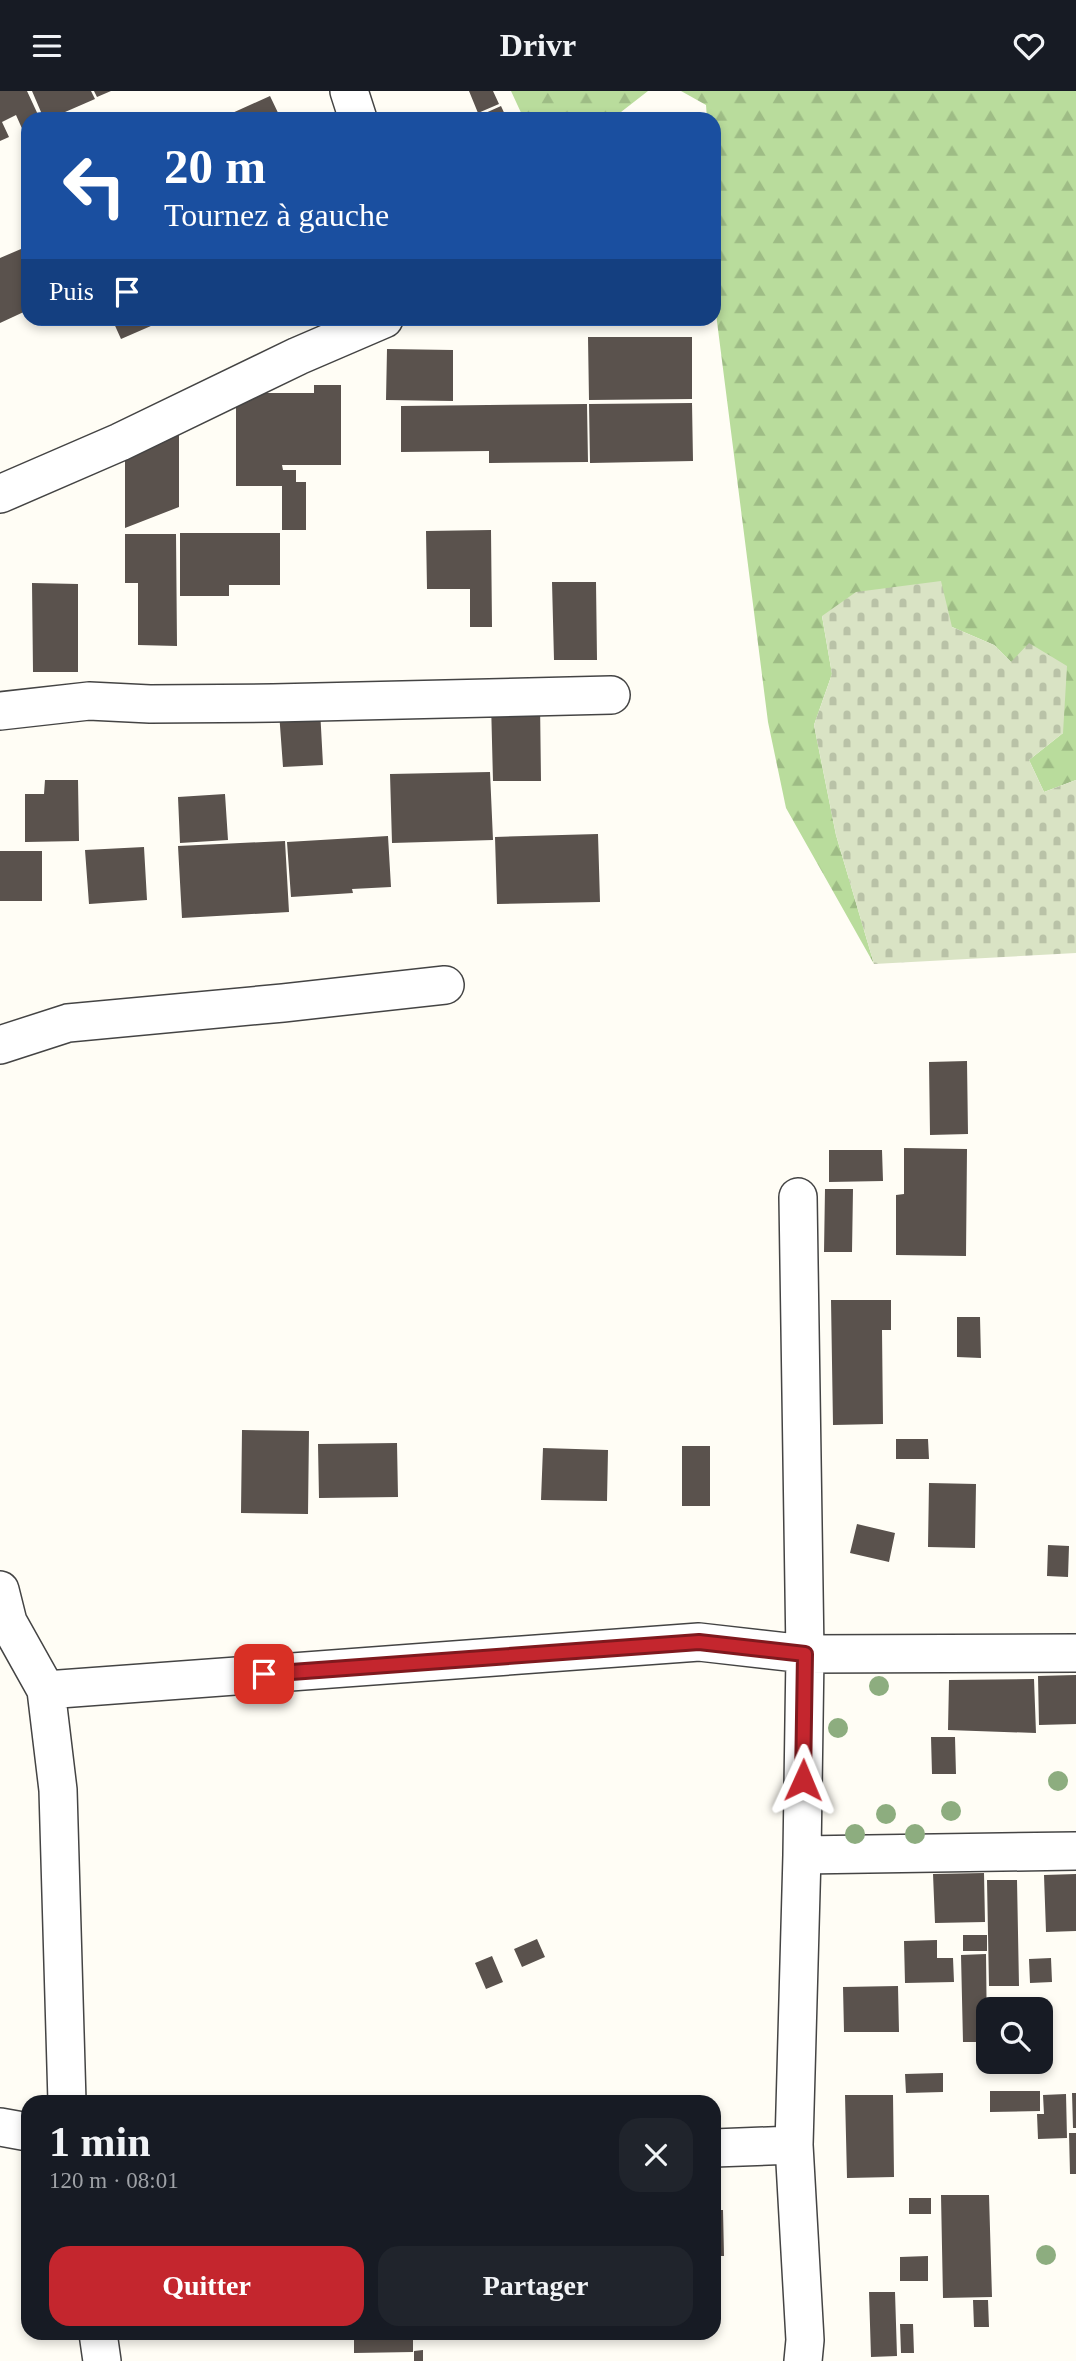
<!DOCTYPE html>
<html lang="fr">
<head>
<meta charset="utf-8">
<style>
	:root { --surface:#171b24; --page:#20242c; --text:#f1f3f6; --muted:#9ea1a6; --accent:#c4262e }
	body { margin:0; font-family:Georgia,serif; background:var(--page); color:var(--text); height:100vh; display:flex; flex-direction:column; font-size:26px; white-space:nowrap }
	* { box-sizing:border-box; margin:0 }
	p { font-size:23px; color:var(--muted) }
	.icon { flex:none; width:38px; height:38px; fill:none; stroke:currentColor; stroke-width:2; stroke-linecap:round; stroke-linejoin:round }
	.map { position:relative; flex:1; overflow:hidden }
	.side { position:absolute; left:21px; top:2004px; width:700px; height:245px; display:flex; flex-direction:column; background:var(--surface); border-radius:21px; box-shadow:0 4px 10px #0003 }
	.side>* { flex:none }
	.guide { position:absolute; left:21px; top:21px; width:700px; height:214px; border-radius:21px; box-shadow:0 4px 10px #0003; background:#1a4fa0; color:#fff; overflow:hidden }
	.controls { position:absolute; left:976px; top:1906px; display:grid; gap:14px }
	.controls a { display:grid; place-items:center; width:77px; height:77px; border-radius:14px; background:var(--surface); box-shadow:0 4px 10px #0003; font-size:35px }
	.pin { position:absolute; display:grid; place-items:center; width:60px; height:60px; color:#fff; margin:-30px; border-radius:14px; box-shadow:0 4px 10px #0006 }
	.me { position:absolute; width:77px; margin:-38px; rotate:1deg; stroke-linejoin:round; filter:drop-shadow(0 0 5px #0008) }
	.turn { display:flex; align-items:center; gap:24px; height:147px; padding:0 28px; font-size:32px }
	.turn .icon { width:91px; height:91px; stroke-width:2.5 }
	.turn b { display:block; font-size:49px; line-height:60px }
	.then { display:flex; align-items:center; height:66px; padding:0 28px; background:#0003; gap:14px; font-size:26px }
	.round { display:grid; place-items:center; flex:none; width:74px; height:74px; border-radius:21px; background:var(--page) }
	.overview { display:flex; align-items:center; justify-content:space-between; height:119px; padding:0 28px }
	h1 { font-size:42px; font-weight:800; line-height:52px }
	.cta { display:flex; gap:14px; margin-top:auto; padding:14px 28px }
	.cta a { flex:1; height:80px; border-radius:21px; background:var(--accent); color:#fff; font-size:28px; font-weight:800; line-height:80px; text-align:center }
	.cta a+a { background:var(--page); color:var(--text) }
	header { display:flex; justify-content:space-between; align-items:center; height:91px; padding:0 28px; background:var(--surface); font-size:32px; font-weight:800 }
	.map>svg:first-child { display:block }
	.forest { fill:url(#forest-firs) }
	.cemetery { fill:url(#cemetery-stones) }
	.building { fill:#5a524d }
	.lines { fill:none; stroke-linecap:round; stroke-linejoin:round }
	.minor-casing { stroke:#444; stroke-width:40 }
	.minor { stroke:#fff; stroke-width:37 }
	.tree { fill:#8dad7f }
	.route-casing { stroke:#7f191e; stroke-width:18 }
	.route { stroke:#c4262e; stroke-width:12 }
</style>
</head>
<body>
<header><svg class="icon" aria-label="menu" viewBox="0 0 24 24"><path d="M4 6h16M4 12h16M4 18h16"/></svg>Drivr<svg class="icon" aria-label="heart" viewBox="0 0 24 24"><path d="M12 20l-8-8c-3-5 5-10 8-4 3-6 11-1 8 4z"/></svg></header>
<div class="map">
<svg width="1076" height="2270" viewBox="0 0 1076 2270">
	<defs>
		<pattern id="forest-firs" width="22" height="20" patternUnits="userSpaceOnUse" patternTransform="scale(1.75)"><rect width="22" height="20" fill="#b9dc9c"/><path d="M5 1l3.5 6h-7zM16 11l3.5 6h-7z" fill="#9ebc85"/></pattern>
		<pattern id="cemetery-stones" width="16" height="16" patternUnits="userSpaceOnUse" patternTransform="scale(1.75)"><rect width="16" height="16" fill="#d9e3c4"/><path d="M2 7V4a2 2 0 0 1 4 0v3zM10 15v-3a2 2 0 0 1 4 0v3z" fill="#b9c2a7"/></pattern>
	</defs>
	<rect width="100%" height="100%" fill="#fffdf5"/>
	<path class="forest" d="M511,0H648L612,28H530L523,26Z
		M681,0H1076V689L1044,701L1029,669L1063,642L1011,571L994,554L952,536L822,525L832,583L814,634L836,744L874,873L786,717L768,631L714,207V28H707L706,14Z"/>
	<path class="cemetery" d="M941,490L952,536L994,554L1011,571L1029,552L1067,575L1063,642L1029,669L1044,701L1076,689V862L874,873L836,744L814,634L832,583L822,525L856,501Z"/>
	<path class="building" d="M0,0H27L40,28H28V41L24,42L16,24L2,31L9,46L0,50Z
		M32,0H91L95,8L49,28H44Z
		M94,0H111L97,6Z
		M469,0H493L499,13L478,22Z
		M270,5L281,28H219Z
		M501,15L507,28H472Z
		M28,155V219L0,232V167Z
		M112,228H167L121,248Z
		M588,246H692V308L589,309Z
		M387,258L453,259V310L386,309Z
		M314,294H341V374H282L283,379H296V391H306V439H282V395H236V315L265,302H314Z
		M692,312L693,370L590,372L589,313Z
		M587,313L588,371L489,372V360L401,361V315Z
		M179,339V416L125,437V362Z
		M491,439L492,536H470V498H427L426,440Z
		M180,442H280V494H229V505H180Z
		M125,443H176L177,555L138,554V492H125Z
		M552,491H596L597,569H554Z
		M32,492L78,493V581H33Z
		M491,611H540L541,690H493Z
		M320,618L323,674L283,676L279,621Z
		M490,681L493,749L392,752L390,683Z
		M45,689H78L79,750L25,751V703H44Z
		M225,703L228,749L180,752L178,706Z
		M598,743L600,811L497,813L495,746Z
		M388,745L391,796L352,798L353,802L291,806L287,751Z
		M285,750L289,821L182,827L178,755Z
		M144,756L147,809L89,813L85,759Z
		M0,760H42V810H0Z
		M967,970L968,1043L930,1044L929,971Z
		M904,1057L967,1058L966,1165L896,1164V1104L904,1103Z
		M829,1059H882L883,1090L829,1091Z
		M825,1098H853L852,1161H824Z
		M831,1209H891V1239H882L883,1333L833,1334Z
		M957,1226H980L981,1267L957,1266Z
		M242,1339L309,1340L308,1423L241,1422Z
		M896,1348H928L929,1368H896Z
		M397,1352L398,1406L319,1407L318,1353Z
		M682,1355H710V1415H682Z
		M543,1357L608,1359L607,1410L541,1409Z
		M929,1392L976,1393L975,1457L928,1456Z
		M857,1433L895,1442L889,1471L850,1462Z
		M1048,1454L1069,1455L1068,1486L1047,1485Z
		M1076,1584V1633L1039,1634L1038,1585Z
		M1034,1588L1036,1642L948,1639L949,1589Z
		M931,1646H955L956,1683H932Z
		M984,1782L985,1831L935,1832L933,1783Z
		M1076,1783V1840L1046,1841L1044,1784Z
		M987,1789H1017L1019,1895H989Z
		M963,1844H987V1860H963Z
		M537,1848L545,1866L522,1876L514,1858Z
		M937,1849V1867H953L954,1891L905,1892L904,1850Z
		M986,1863L987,1951H963L961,1864Z
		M492,1865L503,1891L486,1898L475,1872Z
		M1051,1867L1052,1891L1030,1892L1029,1868Z
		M898,1895L899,1941H844L843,1896Z
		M943,1982V2001L906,2002L905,1983Z
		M990,2000H1040V2020L990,2021Z
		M1072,2002H1076V2037H1073Z
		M1066,2003L1067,2047L1038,2048L1037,2023H1044L1043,2004Z
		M845,2004H893L894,2086L847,2087Z
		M1069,2042H1076V2083H1070Z
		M941,2104H989L992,2206L943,2207Z
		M909,2107H931V2123H909Z
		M714,2119H723L724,2165H714Z
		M928,2165V2190H900V2166Z
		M869,2201H895L897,2265L871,2266Z
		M973,2209H988L989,2236H974Z
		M900,2233H913L914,2262H901Z
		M354,2242H413V2261L354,2262Z
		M423,2259V2270H414V2260Z"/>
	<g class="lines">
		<defs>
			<path id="minor" d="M349,0L358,28
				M0,403L120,351L298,265L384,228
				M0,620L89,610L150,613L273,612L611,604
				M0,954L68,932L283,912L445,894
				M798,1106L805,1563L802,1764L794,2054L805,2249L803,2270
				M0,1499L8,1531L46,1599L58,1699L67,2011
				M46,1599L699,1551L805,1563L1076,1562
				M802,1764L1076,1760
				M0,2036L28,2041
				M714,2057L794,2054
				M98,2242L102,2270"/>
		</defs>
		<use href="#minor" class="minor-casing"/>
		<use href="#minor" class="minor"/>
	</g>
	<g class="tree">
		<circle cx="879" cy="1595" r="10"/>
		<circle cx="838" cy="1637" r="10"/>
		<circle cx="1058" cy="1690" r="10"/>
		<circle cx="951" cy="1720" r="10"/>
		<circle cx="886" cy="1723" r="10"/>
		<circle cx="855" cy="1743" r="10"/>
		<circle cx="915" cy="1743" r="10"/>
		<circle cx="1046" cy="2164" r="10"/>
	</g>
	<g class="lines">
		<defs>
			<path id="route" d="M264,1583L699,1551L805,1563L803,1689"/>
		</defs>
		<use href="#route" class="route-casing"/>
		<use href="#route" class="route"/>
	</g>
</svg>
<div class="controls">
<a><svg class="icon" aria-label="search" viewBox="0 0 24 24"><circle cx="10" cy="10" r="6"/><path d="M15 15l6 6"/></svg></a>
</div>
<div class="pin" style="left:264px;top:1583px;background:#d93025"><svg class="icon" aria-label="arrive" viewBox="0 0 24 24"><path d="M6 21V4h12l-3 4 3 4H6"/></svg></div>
<svg class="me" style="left:803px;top:1689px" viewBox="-20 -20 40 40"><path d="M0-17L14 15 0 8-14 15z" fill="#c4262e" stroke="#fff" stroke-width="4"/></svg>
<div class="guide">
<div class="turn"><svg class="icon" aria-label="left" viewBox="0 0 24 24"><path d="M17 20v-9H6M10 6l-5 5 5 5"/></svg><div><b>20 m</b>Tournez à gauche</div></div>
<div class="then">Puis<svg class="icon" aria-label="arrive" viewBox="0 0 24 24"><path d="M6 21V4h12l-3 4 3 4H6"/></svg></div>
</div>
<section class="side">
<div class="overview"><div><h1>1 min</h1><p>120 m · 08:01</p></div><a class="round"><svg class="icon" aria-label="close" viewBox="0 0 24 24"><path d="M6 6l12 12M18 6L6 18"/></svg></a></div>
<div class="cta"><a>Quitter</a><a>Partager</a></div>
</section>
</div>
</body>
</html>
